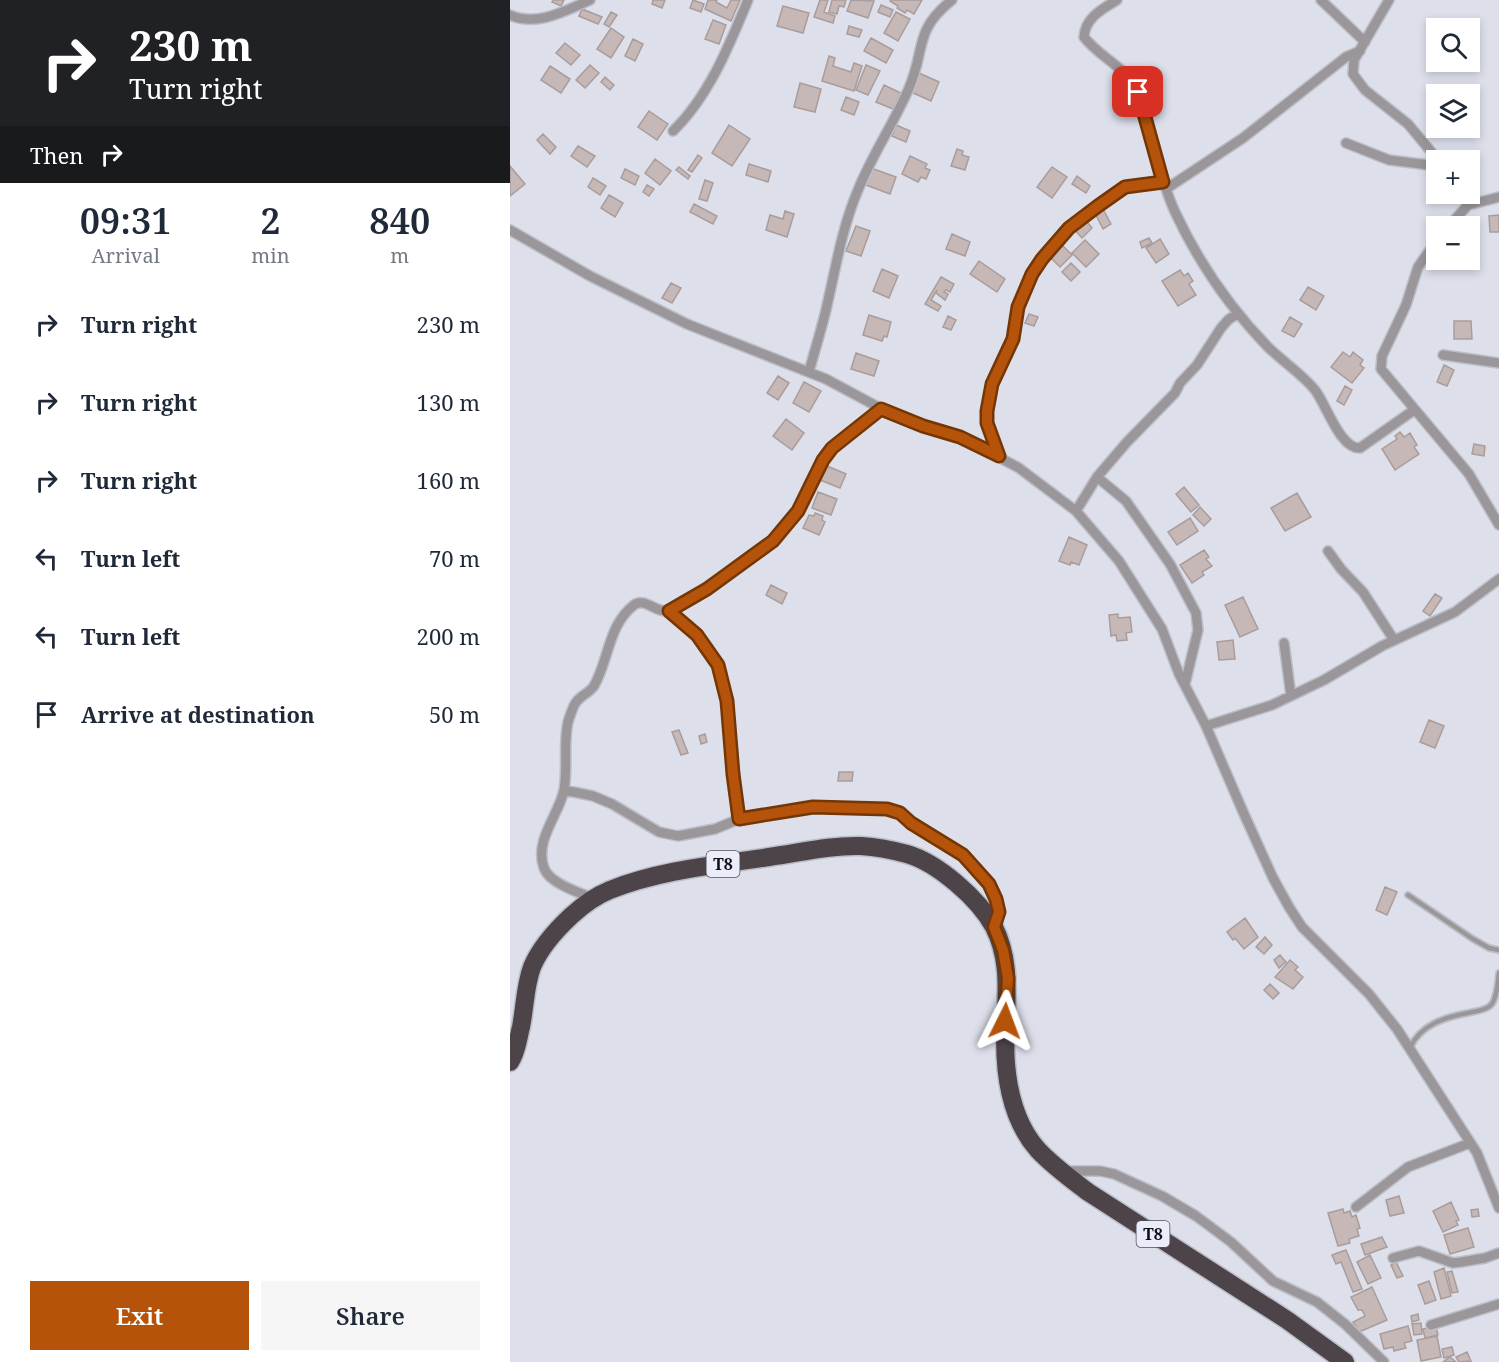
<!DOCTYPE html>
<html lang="en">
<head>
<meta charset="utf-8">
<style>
	:root { --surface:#fff; --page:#f6f6f7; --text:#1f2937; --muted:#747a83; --accent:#b45309 }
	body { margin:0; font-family:"Noto Serif",serif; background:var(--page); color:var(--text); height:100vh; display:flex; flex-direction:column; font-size:22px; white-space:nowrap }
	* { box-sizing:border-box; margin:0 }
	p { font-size:20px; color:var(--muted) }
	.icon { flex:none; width:33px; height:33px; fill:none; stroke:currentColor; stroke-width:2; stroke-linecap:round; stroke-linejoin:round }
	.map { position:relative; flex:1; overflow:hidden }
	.sheet { display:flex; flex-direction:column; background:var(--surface); width:510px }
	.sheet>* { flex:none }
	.hud { background:#202124; color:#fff; overflow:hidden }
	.tools { position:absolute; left:916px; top:18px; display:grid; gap:12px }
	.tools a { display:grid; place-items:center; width:54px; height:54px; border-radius:0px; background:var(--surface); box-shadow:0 3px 9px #0003; font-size:30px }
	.pin { position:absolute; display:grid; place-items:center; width:51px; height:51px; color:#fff; margin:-26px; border-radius:12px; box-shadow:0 3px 9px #0006 }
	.me { position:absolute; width:66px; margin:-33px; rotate:3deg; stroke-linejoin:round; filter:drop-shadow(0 0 4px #0008) }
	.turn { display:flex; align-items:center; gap:21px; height:126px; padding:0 30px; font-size:27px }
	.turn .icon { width:78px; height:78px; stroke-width:2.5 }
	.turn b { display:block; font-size:42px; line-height:51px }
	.then { display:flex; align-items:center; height:57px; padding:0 30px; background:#0003; gap:12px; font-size:22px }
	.eta { display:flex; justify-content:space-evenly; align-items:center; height:102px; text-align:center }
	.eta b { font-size:36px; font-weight:600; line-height:42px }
	.button { display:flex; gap:12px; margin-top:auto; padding:12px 30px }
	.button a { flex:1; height:69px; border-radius:0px; background:var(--accent); color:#fff; font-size:24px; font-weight:600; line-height:69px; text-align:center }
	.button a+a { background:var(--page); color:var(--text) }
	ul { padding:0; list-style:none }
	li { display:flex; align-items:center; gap:18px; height:78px; padding:0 30px }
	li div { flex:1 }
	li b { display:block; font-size:22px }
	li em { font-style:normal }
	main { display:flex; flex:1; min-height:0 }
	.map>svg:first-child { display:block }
	.building { fill:#c5b8b6; stroke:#a99c9b; stroke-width:1.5 }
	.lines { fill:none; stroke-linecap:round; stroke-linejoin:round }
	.lane-casing { stroke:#bcbec8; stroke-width:8 }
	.street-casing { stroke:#bcbec8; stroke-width:12 }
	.highway-casing { stroke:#bcbec8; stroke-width:21 }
	.lane { stroke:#9b9699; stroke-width:4.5 }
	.street { stroke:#9b9699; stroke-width:9 }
	.highway { stroke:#4d444a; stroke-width:18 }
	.route-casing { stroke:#753606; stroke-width:15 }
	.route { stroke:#b45309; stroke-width:10 }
	.labels { text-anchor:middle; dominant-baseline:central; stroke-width:5; stroke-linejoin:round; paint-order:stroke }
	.shield { fill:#eaedf9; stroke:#4f5157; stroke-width:1.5 }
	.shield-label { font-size:16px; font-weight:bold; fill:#0d0e12 }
</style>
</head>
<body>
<main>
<section class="sheet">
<div class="hud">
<div class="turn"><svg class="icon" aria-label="right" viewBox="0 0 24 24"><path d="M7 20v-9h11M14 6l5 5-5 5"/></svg><div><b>230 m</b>Turn right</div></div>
<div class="then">Then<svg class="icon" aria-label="right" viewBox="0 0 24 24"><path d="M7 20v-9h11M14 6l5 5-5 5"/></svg></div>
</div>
<div class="eta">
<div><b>09:31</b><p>Arrival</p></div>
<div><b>2</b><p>min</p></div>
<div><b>840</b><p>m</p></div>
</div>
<ul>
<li><svg class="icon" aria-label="right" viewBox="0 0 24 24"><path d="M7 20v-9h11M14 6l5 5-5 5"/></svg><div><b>Turn right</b></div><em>230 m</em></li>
<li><svg class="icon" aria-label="right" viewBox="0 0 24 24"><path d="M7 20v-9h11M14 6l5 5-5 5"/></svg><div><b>Turn right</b></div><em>130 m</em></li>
<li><svg class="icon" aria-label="right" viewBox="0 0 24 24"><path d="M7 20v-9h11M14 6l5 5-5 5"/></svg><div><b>Turn right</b></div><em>160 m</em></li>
<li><svg class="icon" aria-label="left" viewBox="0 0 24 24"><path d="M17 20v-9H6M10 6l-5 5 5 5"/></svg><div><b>Turn left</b></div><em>70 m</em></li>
<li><svg class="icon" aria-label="left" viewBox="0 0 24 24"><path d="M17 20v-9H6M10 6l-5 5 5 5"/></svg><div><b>Turn left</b></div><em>200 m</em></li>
<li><svg class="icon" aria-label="arrive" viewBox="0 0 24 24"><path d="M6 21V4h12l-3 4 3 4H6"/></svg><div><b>Arrive at destination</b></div><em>50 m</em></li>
</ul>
<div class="button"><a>Exit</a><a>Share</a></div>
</section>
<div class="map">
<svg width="989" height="1362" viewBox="0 0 989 1362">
	<rect width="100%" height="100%" fill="#dde0eb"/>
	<path class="building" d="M43,0H54L51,6L42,2Z
		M143,0H155L152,8L142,4Z
		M183,0L194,4L191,12L180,8Z
		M198,0H207L206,2L217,8L221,0H230L221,21L195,9Z
		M310,0H318L314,12L325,16L323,23L304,17Z
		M322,0H336L334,7L329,6L327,14L319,12Z
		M341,0L364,1L358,18L337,11Z
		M381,0H412L404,14L397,10L395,13L387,8L388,6L380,1Z
		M371,5L383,10L380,17L368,12Z
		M273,6L299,13L293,33L267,26Z
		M72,9L92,17L88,24L69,16Z
		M101,12L107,15L99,27L94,24Z
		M386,12L400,19L388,41L374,33Z
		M203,20L216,25L209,44L195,39Z
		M339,26L352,30L349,37L337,34Z
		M101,28L114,37L101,58L87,49Z
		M361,38L383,50L376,63L354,51Z
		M123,39L133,44L125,61L115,56Z
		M55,43L70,55L61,65L46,53Z
		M319,56L325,58L323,66L341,72L344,63L352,66L344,91L312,81Z
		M80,65L89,73L75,88L66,80Z
		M356,65L370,71L358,95L346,90Z
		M40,66L60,79L51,93L31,80Z
		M409,73L429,82L421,101L401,92Z
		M95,77L104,85L100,90L91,82Z
		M290,83L311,89L305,112L284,107Z
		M374,85L391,93L383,109L366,102Z
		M336,97L349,102L344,115L331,110Z
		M139,111L158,124L147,140L128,127Z
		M219,125L240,139L222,166L202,153Z
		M386,125L400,131L396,142L382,136Z
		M33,134L46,147L40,154L27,140Z
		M68,146L85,156L77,167L61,156Z
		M447,149L453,151L452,155L459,157L455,170L441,166Z
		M188,155L192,158L182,172L178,170Z
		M400,156L417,164L415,168L420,170L416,179L411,177L408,182L392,174Z
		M145,159L161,171L150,185L135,173Z
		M239,164L261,171L258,182L236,175Z
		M0,166L15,184L0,196Z
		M169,167L180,176L178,179L166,170Z
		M542,167L557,177L542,198L527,187Z
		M361,168L386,177L380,194L356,185Z
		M115,169L129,176L125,185L111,178Z
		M567,176L580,186L576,193L562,184Z
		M83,178L96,186L90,195L78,187Z
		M195,180L203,183L197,201L189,199Z
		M137,185L144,189L139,196L133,192Z
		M99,195L113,203L105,217L91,208Z
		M184,204L207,216L203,224L180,212Z
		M593,209L601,224L593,229L585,213Z
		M275,211L284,214L277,237L256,230L260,215L273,219Z
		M989,215V232H980L979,216Z
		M574,218L582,228L572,238L563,228Z
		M346,226L360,231L351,256L336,251Z
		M442,234L460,242L455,256L436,249Z
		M639,238L642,243L632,248L630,242Z
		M650,239L659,254L646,263L636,248Z
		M575,240L589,254L576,267L562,253Z
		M550,243L562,255L550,267L538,255Z
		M469,261L495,279L487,292L460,274Z
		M561,263L570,272L561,281L552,272Z
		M372,269L388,276L379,298L363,291Z
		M670,270L674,276L678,273L683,281L679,284L686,295L668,306L652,281Z
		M431,277L444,284L440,292L436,290L434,292L438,294L435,300L426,293L427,290L421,300L431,306L428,311L415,304Z
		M161,283L171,288L162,303L152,298Z
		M798,287L814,296L806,310L790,300Z
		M519,314L528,317L524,326L515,323Z
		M359,315L381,322L377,337L374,336L372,341L353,335Z
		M438,316L446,320L441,330L433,327Z
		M780,317L792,324L784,337L772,331Z
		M944,321H961L962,339H944Z
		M833,352L840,357L843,352L853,360L850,365L854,368L842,383L821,367Z
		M346,353L369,361L364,376L341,369Z
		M934,365L944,370L937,386L927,382Z
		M268,376L279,383L268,400L257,393Z
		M294,382L311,391L299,412L283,403Z
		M835,386L842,390L834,405L827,401Z
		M276,419L294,433L282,450L263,436Z
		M890,432L894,437L900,433L907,445L904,447L909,454L885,470L872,449L887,439L885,436Z
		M964,444L975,446L974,456L962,454Z
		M317,466L336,474L330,488L310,480Z
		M674,487L689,505L681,512L666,494Z
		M308,492L327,499L321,515L302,508Z
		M787,493L801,517L775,531L761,508Z
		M690,507L701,519L694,526L683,515Z
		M305,513L313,516L312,520L315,522L309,535L293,528L299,515L304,516Z
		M680,518L688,531L667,545L658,532Z
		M559,537L577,545L569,565L561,562L560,565L549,561Z
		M694,550L699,557L696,559L702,566L692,572L694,575L682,583L670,565Z
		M261,585L277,593L272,604L256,595Z
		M925,594L932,598L920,616L913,611Z
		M733,597L748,629L730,637L715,605Z
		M608,614V618L620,617L622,632L616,633L617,640L607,641L606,635L601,636L599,615Z
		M723,640L725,659L709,660L707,642Z
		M919,720L934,726L925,748L910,742Z
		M169,730L178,753L171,755L162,732Z
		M195,734L197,742L191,744L189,736Z
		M329,772H343L342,781H328Z
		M875,887L887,892L877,915L866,910Z
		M735,918L748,937L734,949L725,938L723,940L717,932Z
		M755,937L762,945L754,954L746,947Z
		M770,955L776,962L769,968L764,960Z
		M780,960L788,967L785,970L793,977L783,989L765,977Z
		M760,984L769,993L763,999L754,990Z
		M889,1196L894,1213L880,1216L876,1200Z
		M941,1202L949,1220L946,1221L948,1225L933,1232L923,1211Z
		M833,1209L834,1213L840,1211L842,1217L846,1215L850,1228L847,1229L849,1236L839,1239L840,1243L828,1246L818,1213Z
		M968,1209L969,1216L962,1217L961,1210Z
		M958,1228L964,1247L940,1254L934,1235Z
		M872,1237L877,1247L855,1255L851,1244Z
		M836,1250L852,1289L843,1292L831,1262L826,1264L822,1255Z
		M860,1255L871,1278L858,1284L847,1262Z
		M886,1262L893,1276L887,1278L881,1265Z
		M934,1268L941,1296L931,1299L924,1272Z
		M942,1271L948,1292L942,1293L937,1272Z
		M919,1281L926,1300L915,1304L908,1285Z
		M862,1287L877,1320L849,1332L843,1322L855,1316L852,1310H848L841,1297Z
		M908,1314L909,1320L902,1322L901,1316Z
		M911,1323L912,1334L904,1335L902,1324Z
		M898,1326L902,1341L894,1343L896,1348L884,1351L883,1347L874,1349L870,1334Z
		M926,1326L928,1335L915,1338L913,1329Z
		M927,1336L931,1357L911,1361L907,1340Z
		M942,1347L944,1355L934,1358L932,1349Z
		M957,1352L961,1361L949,1362L946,1357Z
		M940,1357L946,1362H933Z"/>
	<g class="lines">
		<defs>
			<path id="lane" d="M898,895L963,939L979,948L989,950
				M900,1048C910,1025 935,1017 958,1013C965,1011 975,1011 981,1005C987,998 988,982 989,973"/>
			<path id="street" d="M607,0C592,9 575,18 574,37C590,58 615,66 628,91C634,103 636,117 639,130C647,158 653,186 665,212C688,261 720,308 758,347C773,362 791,373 805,390C816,404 830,449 850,448L904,410
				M811,0L855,42
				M879,0L844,60L843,74L855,90L898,124L928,160
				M0,15C27,27 55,11 80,0
				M163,131C199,96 219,46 238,0
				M836,143L879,160L927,166
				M656,189L733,138L836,57L850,51
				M950,194L958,205
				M939,226L958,205L989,197
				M0,230L80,276L177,324L316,379L383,415L451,437L509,468L566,511L609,561L652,629L669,674L696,726L734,814L763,878L779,907L792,927L859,994L887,1029L967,1153L989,1208
				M927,240L908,267L896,305L872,356L871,369L959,474L989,525
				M933,355L989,363
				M299,372C304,353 310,334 315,314C325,273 331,230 348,190C362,155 384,123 399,88C416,49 403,31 442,0
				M489,456L477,423V411L482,384L503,339L508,307L522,274L532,259L559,228L608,192L625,184L653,182
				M587,477L616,501L660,564L686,613L688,630L675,684
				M566,511L587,477L617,442L665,393L670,383L687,365L711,328L718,320L728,313
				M818,551L831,569L853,592L884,640
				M159,611L187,635L208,665L217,701L223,774L229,819
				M774,643L781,696
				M696,726L762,705L814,680L872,646L945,612L989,579
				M54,790L83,796L102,804L149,832L168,836L205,829L229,819L303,807L377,809L390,813L401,823L453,855L468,870L479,884L486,899L489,912L485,925
				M83,898C69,893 39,883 34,868C24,840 49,815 54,790C58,768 53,744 58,722C60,716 63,705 67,701C72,695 79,693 84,686C99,660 98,625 124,605C134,597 145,612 157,611C162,611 166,608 170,606L208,582L263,541L288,511L313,460L322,448L371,409
				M554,1171H590L604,1174L652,1196L686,1216L721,1242L763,1281L807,1302L835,1324L874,1362
				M846,1207L898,1167L960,1143
				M883,1258L909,1251L943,1263L951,1262L975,1258L989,1253
				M921,1325L989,1304"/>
			<path id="highway" d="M0,1062C7,1052 8,1038 11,1027C15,1007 15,986 22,967C30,948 46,930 61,916C73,905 85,896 100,890C150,870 206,865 259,857C289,853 320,845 351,846C366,847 382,850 397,854C428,863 469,899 484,927C499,957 497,986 496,1018C493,1062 497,1115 528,1150C543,1166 561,1179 578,1192L777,1320L835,1362"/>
		</defs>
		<use href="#lane" class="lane-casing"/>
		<use href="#street" class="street-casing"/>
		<use href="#highway" class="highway-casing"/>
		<use href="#lane" class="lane"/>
		<use href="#street" class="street"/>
		<use href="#highway" class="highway"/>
	</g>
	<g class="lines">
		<defs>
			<path id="route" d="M495,1021L498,978L493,950L484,927L489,912L486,899L479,884L453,855L401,823L390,813L377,809L303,807L229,819L223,774L217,701L208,665L187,635L159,611L197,589L263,541L288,511L313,460L322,448L371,409L413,426L450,437L489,456L477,423V411L482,384L503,339L508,307L522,274L532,259L559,228L588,206L615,187L653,182L628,92"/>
		</defs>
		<use href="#route" class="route-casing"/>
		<use href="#route" class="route"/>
	</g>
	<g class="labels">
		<g class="shield">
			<rect x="196.5" y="851" width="33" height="26" rx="4.5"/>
			<rect x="626.5" y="1221" width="33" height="26" rx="4.5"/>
		</g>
		<g class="shield-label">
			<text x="213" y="864">T8</text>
			<text x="643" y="1234">T8</text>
		</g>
	</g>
</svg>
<div class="tools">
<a><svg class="icon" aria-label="search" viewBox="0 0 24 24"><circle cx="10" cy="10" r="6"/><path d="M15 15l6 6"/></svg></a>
<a><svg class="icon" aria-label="layers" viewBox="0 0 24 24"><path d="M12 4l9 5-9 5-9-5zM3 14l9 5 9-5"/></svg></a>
<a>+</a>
<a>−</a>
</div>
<div class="pin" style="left:628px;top:92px;background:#d93025"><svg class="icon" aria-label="arrive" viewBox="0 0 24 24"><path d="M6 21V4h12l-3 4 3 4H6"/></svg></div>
<svg class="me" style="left:495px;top:1021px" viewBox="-20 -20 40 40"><path d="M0-17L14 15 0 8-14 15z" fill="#b45309" stroke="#fff" stroke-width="4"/></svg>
</div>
</main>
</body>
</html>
